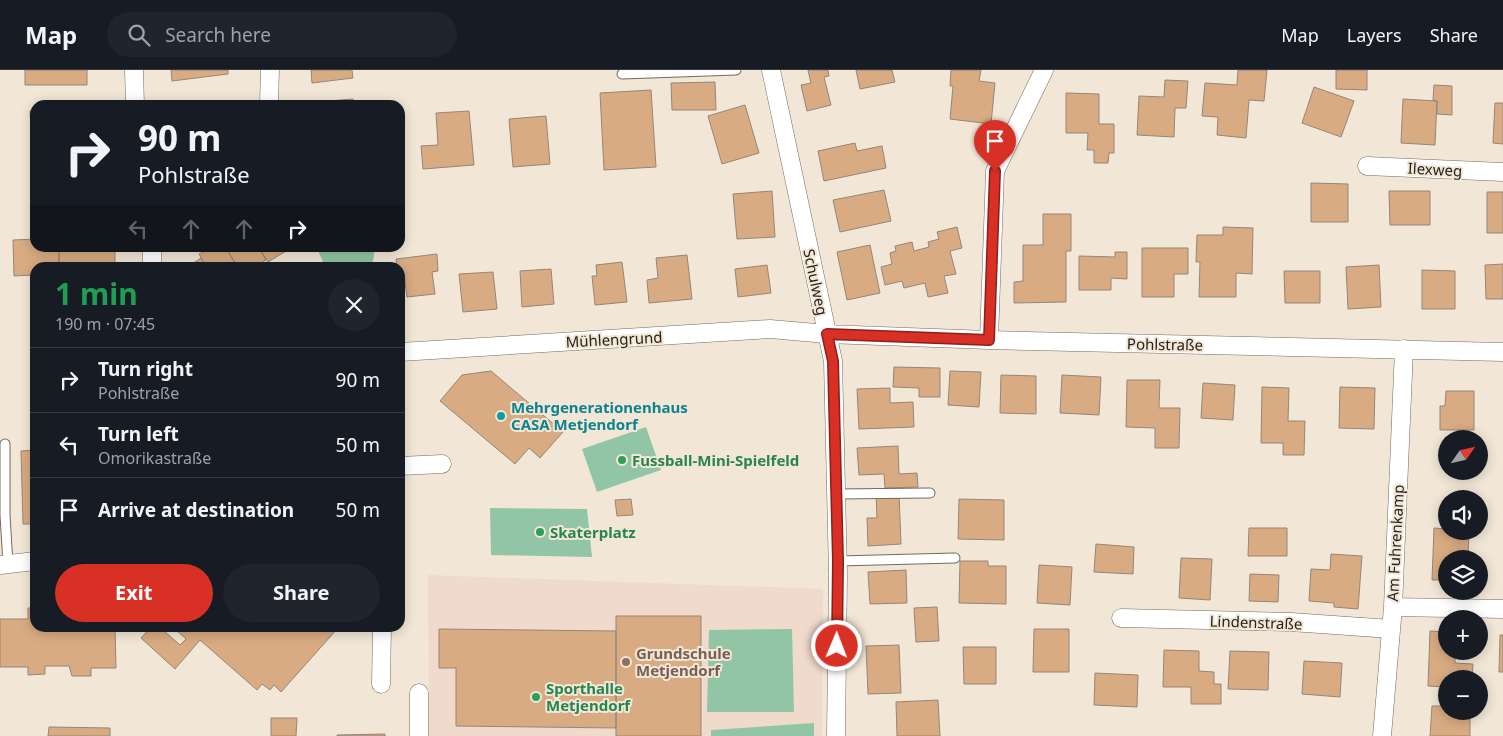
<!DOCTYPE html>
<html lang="en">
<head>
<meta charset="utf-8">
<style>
	:root { --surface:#171b24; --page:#20242c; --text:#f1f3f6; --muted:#9ea1a6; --line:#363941; --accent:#d93025 }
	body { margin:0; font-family:"Noto Sans",sans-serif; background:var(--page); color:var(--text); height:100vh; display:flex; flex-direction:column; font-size:19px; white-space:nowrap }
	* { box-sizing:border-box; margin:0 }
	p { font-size:16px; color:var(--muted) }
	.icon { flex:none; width:28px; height:28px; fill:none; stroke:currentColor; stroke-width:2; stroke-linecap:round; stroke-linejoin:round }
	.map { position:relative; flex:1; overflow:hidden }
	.panel { position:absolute; left:30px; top:192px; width:375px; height:370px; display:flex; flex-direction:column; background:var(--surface); border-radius:15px; box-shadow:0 2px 12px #0003 }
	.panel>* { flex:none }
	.hud { position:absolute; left:30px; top:30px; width:375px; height:152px; border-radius:15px; box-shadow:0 2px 12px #0003; background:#171b24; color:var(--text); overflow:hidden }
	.needle { width:32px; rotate:56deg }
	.fabs { position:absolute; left:1438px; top:360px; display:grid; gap:10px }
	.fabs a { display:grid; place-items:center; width:50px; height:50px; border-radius:50%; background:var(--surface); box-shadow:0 2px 12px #0003; font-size:25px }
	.pin { position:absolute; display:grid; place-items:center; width:42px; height:42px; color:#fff; margin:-51px -21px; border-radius:50% 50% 50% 0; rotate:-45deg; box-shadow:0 0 5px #0007 }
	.pin .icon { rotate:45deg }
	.me { position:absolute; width:55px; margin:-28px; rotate:1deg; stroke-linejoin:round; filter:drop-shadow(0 0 4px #0008) }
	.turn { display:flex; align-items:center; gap:18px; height:105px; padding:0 25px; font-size:22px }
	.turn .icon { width:65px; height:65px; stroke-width:2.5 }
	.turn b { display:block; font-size:35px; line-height:42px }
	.lanes { display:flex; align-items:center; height:48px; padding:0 25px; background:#0003; justify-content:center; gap:25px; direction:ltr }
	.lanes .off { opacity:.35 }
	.round { display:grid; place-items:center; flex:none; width:52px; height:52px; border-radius:26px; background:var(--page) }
	.summary { display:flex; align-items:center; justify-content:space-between; height:85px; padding:0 25px }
	h1 { font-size:30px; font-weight:700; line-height:38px; color:#1e9e55 }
	.primary-button { display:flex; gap:10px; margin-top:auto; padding:10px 25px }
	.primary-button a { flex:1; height:58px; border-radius:30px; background:var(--accent); color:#fff; font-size:20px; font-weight:700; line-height:58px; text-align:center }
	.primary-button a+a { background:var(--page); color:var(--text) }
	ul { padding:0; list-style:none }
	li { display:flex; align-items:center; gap:15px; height:65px; padding:0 25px; border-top:1px solid var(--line) }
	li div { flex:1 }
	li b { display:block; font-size:19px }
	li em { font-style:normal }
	header { display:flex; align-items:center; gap:30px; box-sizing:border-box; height:70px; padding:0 25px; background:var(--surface); border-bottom:1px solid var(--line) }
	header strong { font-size:24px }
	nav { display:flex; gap:28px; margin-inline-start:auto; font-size:18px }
	.search { width:350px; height:45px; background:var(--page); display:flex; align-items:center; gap:12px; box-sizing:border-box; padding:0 18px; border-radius:28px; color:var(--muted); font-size:19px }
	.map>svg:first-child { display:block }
	.education { fill:#efdacc }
	.green { fill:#92c5a6 }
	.building { fill:#d8ab82; stroke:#958679 }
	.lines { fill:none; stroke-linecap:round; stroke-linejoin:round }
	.lane-casing { stroke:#746a5b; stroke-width:11 }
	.street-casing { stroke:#746a5b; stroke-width:19 }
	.lane { stroke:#fff; stroke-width:9 }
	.street { stroke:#fff; stroke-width:18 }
	.route-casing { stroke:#8d1f18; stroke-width:12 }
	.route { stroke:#d93025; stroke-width:9 }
	.culture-dot { fill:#0f9aa8; stroke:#f2e7d6; stroke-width:2 }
	.leisure-dot { fill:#2e9e5b; stroke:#f2e7d6; stroke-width:2 }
	.education-dot { fill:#8d6e63; stroke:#f2e7d6; stroke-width:2 }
	.labels { text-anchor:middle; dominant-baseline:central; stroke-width:4; stroke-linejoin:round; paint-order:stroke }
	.street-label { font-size:15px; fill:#27221c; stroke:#f2e7d6 }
	.culture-label { font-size:15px; font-weight:bold; fill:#0d838f; stroke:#f2e7d6; text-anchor:start }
	.leisure-label { font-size:15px; font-weight:bold; fill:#27864d; stroke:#f2e7d6; text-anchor:start }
	.education-label { font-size:15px; font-weight:bold; fill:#785e54; stroke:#f2e7d6; text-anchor:start }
</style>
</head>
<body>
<header>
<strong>Map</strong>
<div class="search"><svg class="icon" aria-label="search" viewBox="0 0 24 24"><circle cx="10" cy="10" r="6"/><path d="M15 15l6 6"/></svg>Search here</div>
<nav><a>Map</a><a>Layers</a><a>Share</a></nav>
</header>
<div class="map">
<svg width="1503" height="666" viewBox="0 0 1503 666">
	<rect width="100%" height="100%" fill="#f2e7d6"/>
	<path class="education" d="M428,505L823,519L822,666H429Z"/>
	<path class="green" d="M317,178H375L372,197H325Z
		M646,357L661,400L597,422L582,379Z
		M490,438L587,439L592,487L491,485Z
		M792,559L794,642H707L709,560Z
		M814,653V666H711V660Z"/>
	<path class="building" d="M25,0H87V15H25Z
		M171,0H228V4L172,11Z
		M311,0H352L353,8L312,13Z
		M808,0H828L829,6L824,7L831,35L807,41L801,15L811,13Z
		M856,0H892L895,12L860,19Z
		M951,0H981L979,11L995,13L991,54L950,49L953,16H950Z
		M1238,0H1267L1264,31L1249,30L1246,68L1217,65L1218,47L1202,46L1205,13L1237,15Z
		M1336,0H1367V20L1336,19Z
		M1165,10L1188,11L1186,38H1175L1174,67L1137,65L1139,26L1164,27Z
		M715,12L716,40H672L671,13Z
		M1434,15L1452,16V45L1437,44V31L1433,30Z
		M1314,17L1354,31L1341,67L1302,53Z
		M651,20L656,97L604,100L600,23Z
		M1066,23L1099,24V54H1114V83H1109L1108,93H1094V80H1087L1088,63H1066Z
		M353,29V35H293V34Z
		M1403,29L1437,31L1435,75L1401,73Z
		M1495,33H1503V74L1493,73Z
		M745,35L759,83L722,94L708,46Z
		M35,40V73L32,74L30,41Z
		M469,41L474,95L423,99L421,76L438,75L436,43Z
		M546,46L550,94L513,97L509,49Z
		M855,73L857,81L882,76L886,98L824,111L818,81Z
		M1311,113L1348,114V152H1311Z
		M884,120L891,151L840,162L833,130Z
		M772,121L775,167L737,169L733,124Z
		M1389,121H1430V155H1390Z
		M1487,122H1503V163H1487Z
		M1043,144H1071V181H1066V232L1014,233V212L1023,211V175H1043Z
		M957,157L962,178L950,181L956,204L944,206L948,223L928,227L925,213L904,218L902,211L885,215L881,197L892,194L890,183L896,181L895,176L912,172L914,181L929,177L928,172L939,169L937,162Z
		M1223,157L1253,158L1252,204L1236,203V227H1199L1200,192H1196L1197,165H1223Z
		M35,169V178H59V198H35V205L14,206L13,170Z
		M870,175L880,223L847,230L837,182Z
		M59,178H115V198H59Z
		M211,178H226L238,198H207L199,184Z
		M226,178H259L266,190L254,198H238Z
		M259,178H291L268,192Z
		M1142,178H1188V204H1174V227H1142Z
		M1115,182H1127V209L1111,208V220H1079V186L1115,187Z
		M437,184L438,201L432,202L435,224L407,227L404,205H400V198H397L396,189Z
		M687,185L692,229L649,233L647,210L658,208L656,188Z
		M201,188L207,198H186Z
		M622,192L627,232L595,235L592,206H597L596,195Z
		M1503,194V229H1486L1485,195Z
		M767,195L771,223L738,227L735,199Z
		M1379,195L1381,237L1348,239L1346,197Z
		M551,199L554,234L522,237L520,201Z
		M1422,200L1455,201V239H1422Z
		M1284,201H1320V233H1285Z
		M493,202L497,239L463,242L459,204Z
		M894,297L940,298V327H919V318L893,317Z
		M491,301L563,362L540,388L529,378L515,394L440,331L462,305Z
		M950,301L981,302L979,337L948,335Z
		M1001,305L1036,306V344L1000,343Z
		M1062,305L1101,307L1099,345L1060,343Z
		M1127,310H1160L1159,338H1180L1179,378H1155V358L1126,357Z
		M1203,313L1235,315L1233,350L1201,348Z
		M1262,317L1289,318L1288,351H1305L1304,385H1283V373H1261Z
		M1340,317L1375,318L1374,359L1339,358Z
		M890,318V333L913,332L914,357L859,359L857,319Z
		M1446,321H1474V360H1440V336H1445Z
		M898,376L899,404L917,403L918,417L885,418L884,404L859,405L857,378Z
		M35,380V454H23L21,381Z
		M899,424L901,474L868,476L867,448H877L876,425Z
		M631,429L633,445L617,446L615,430Z
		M959,429L1004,430V470L958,469Z
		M1249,458H1287V486H1248Z
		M1434,458L1446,459V461H1469L1468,489H1446V510H1432Z
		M1096,474L1134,477L1133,504L1094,502Z
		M1331,484L1362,486L1358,539L1334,537V533L1309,531L1311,499L1330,500Z
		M1181,488L1212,489L1210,530L1179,528Z
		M960,491H988V496H1006V534L959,533Z
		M1039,495L1072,497L1070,535L1037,533Z
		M906,500L907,533L870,534L868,502Z
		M1250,504L1279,505L1278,532L1249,531Z
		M937,537L939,571L916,572L914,538Z
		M28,538H35V558H115L116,598H91V606H72L69,596H45V604L28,605V597H0V549H28Z
		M616,546H701V666H616Z
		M150,558H163L162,559L180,575L186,569L174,558H264L269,562L272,558H338L281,622L274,615L270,620L262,614L257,620L200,570L175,599L141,568Z
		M439,559L616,561V658L456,656V598H439Z
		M1034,559H1069V602H1033Z
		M1430,561L1446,562V581H1455V593L1473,594L1472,609H1446V617L1428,616Z
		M1500,565H1503V602H1499Z
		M899,575L901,623L868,624L866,576Z
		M963,577H996V614H964Z
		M1164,580L1199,581V601L1214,602V614H1221V634H1191V617H1163Z
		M1230,581L1269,582L1268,620L1228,619Z
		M1304,591L1342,593L1340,627L1302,624Z
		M1095,603L1138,605L1137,637L1094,635Z
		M938,630L940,666H897L896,632Z
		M1432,636H1446V641H1470V666H1430Z
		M271,648H297L296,666H271Z
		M49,657L110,658V666H48Z
		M385,664V666H337V665Z"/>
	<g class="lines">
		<defs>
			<path id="lane" d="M622,4L736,0
				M5,374V445L8,494
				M836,424L930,423
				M838,491L955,488"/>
			<path id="street" d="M134,0L135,35
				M771,0L833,291L838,504L836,666
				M269,33L270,0
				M1367,96L1503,102
				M152,198V178
				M989,270L995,101L1044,0
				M400,282L770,259L827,264L989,270L1503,282
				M400,396L442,394
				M0,495L35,491
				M1393,537L1503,539
				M1121,548L1291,552L1391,559
				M381,614L382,558
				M419,623V666
				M1382,666L1393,537L1404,279"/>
		</defs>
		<use href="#lane" class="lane-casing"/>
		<use href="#street" class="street-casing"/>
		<use href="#lane" class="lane"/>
		<use href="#street" class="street"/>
	</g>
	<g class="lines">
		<defs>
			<path id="route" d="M837,576L838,491L833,291L827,264L989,270L995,101"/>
		</defs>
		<use href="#route" class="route-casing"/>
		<use href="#route" class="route"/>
	</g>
	<circle class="culture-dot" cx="501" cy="346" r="5"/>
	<g class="leisure-dot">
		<circle cx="622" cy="390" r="5"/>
		<circle cx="540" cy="462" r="5"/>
		<circle cx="536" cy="627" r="5"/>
	</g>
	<circle class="education-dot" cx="626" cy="592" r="5"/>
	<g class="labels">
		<g class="street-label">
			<text transform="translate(1435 99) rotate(3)">Ilexweg</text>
			<text transform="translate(816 212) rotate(78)">Schulweg</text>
			<text transform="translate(614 269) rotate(-3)">Mühlengrund</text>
			<text transform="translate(1165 274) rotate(1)">Pohlstraße</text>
			<text transform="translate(1395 473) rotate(-87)">Am Fuhrenkamp</text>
			<text transform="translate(1256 552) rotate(2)">Lindenstraße</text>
		</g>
		<g class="culture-label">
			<text x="511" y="337">Mehrgenerationenhaus<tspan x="511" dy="17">CASA Metjendorf</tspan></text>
		</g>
		<g class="leisure-label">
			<text x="632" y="390">Fussball-Mini-Spielfeld</text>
			<text x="550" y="462">Skaterplatz</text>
			<text x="546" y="618">Sporthalle<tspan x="546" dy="17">Metjendorf</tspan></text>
		</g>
		<g class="education-label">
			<text x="636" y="583">Grundschule<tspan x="636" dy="17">Metjendorf</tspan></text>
		</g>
	</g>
</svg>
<div class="fabs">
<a><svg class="needle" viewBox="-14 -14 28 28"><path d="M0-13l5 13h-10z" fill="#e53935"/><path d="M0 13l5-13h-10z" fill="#9ea1a6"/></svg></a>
<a><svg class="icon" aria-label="sound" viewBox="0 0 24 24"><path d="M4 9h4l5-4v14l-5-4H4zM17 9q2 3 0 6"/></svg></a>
<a><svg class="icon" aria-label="layers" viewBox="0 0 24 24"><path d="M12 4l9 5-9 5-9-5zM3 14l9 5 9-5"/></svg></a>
<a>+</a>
<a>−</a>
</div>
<div class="pin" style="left:995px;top:101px;background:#d93025"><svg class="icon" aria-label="arrive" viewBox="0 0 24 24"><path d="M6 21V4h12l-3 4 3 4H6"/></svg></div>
<svg class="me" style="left:837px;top:576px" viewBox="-20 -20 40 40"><circle r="17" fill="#d93025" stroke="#fff" stroke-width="3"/><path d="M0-11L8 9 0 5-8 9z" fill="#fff"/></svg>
<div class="hud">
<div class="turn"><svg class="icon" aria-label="right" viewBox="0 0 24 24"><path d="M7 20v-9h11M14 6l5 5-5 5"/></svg><div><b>90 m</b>Pohlstraße</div></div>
<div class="lanes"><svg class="icon off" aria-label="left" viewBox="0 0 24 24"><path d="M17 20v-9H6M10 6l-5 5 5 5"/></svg><svg class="icon off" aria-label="ahead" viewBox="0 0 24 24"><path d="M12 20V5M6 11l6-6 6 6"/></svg><svg class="icon off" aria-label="ahead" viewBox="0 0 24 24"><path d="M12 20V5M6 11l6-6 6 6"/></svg><svg class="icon" aria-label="right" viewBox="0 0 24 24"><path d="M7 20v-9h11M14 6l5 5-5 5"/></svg></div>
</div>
<section class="panel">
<div class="summary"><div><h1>1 min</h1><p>190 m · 07:45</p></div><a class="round"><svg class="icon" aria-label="close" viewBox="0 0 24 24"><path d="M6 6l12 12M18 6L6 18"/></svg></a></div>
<ul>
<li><svg class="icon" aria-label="right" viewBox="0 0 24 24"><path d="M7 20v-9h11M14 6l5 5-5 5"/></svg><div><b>Turn right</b><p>Pohlstraße</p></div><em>90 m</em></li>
<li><svg class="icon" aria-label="left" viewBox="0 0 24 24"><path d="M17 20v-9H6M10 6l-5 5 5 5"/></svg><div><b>Turn left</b><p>Omorikastraße</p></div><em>50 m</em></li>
<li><svg class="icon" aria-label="arrive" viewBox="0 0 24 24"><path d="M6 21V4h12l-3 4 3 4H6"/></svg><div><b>Arrive at destination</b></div><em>50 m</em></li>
</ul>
<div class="primary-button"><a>Exit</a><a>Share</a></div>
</section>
</div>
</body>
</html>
